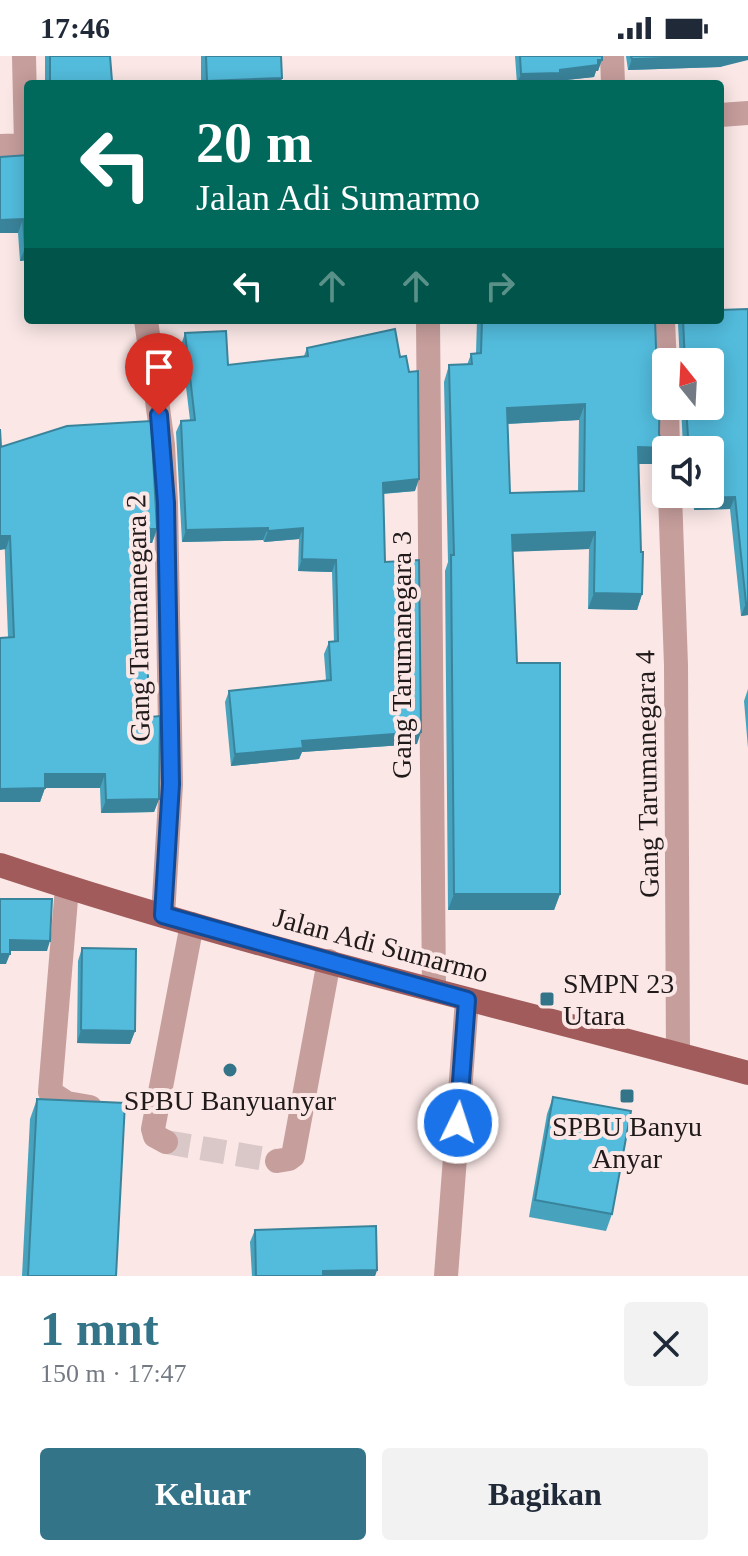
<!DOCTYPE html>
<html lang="id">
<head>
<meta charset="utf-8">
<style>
	:root { --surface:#fff; --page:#f2f2f3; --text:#1f2937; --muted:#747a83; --accent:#347488 }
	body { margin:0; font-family:"Times New Roman",serif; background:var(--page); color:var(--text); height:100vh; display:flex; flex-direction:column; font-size:30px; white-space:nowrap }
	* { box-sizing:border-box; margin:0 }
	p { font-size:26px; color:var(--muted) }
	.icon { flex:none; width:44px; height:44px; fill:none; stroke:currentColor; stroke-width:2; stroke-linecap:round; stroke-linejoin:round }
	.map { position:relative; height:1220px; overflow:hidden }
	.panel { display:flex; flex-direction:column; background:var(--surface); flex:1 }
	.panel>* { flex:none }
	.top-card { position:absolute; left:24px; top:24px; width:700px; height:244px; border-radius:8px; box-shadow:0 4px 20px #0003; background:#00695c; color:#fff; overflow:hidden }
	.needle { width:52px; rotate:342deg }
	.controls { position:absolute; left:652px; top:292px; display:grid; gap:16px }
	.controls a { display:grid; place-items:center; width:72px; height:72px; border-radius:8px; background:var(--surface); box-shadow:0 4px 20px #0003; font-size:40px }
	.pin { position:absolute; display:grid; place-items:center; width:68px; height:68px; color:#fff; margin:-82px -34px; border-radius:50% 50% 50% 0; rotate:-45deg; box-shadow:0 0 8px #0007 }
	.pin .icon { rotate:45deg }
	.me { position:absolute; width:88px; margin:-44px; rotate:4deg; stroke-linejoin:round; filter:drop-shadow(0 0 6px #0008) }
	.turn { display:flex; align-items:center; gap:28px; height:168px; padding:0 40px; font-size:36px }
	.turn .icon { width:104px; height:104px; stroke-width:2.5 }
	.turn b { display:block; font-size:56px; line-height:68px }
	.lanes { display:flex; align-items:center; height:76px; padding:0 40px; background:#0003; justify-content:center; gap:40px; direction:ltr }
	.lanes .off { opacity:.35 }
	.round { display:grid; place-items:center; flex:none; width:84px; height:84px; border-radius:8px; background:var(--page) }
	.overview { display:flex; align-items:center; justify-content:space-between; height:136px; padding:0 40px }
	h1 { font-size:48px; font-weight:800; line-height:60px; color:var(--accent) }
	.action { display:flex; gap:16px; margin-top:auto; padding:16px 40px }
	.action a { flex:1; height:92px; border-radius:8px; background:var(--accent); color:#fff; font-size:32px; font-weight:800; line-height:92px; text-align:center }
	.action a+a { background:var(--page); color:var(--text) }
	.status { display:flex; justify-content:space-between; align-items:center; height:56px; padding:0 40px; background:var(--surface); direction:ltr }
	.status svg { height:22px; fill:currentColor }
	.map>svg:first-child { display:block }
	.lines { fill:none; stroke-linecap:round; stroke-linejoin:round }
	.minor-tunnel { stroke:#d9c8c7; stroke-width:24; stroke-dasharray:24 12; stroke-linecap:butt }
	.minor { stroke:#c69e9c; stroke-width:24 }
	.major { stroke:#a05b5a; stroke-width:24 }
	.wall { fill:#47a2be; fill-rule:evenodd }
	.shaded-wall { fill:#3a849b }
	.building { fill:#53bcdd; stroke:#3a849b; stroke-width:2; fill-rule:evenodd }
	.route-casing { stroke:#114b97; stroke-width:20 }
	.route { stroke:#1a73e8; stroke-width:14 }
	.poi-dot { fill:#347488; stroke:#fae7e6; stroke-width:3 }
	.labels { text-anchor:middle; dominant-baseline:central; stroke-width:8; stroke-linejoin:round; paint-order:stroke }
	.street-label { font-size:28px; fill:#211a1a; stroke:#fae7e6 }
	.poi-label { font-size:28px; fill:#211a1a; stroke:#fae7e6 }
</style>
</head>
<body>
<div class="status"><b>17:46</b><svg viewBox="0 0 49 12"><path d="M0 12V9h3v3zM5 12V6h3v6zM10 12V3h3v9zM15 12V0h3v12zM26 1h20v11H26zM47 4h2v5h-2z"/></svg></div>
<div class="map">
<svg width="748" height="1220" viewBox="0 0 748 1220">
	<rect width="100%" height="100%" fill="#fae7e6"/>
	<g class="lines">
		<path class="minor-tunnel" d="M166,1086L277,1105"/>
		<path class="minor" d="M24,0L26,89
			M612,0L613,28
			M720,59L748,57
			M0,90L28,89
			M146,264L163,389L166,447L171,728L163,859
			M428,264L434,934
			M663,264L666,334
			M667,350L668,394
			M670,438L676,609L678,998
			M67,831L50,1036L67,1047L90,1051
			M166,1086L155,1080L153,1073L192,868
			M277,1105L289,1103L293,1100L329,905
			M446,1220L467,944"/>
		<path class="major" d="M0,809C246,891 499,949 748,1017"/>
	</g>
	<path class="wall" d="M45,0H110L112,25L111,28H45Z
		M201,0H281L282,22L280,28H201Z
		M515,0H602L598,15H596L594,21L557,25L556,28H517Z
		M626,0H748L720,11L628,14Z
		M28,99V204L20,205L18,177H0V101Z
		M477,264H655L659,378L662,386L670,392L669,394H666V402L664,408H638L642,538L637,554L588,553L589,493L512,495L517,607L560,838L554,854H448L445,515L448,506L444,326L449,309H467L471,298L476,297ZM579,364L578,435L510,437L507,368Z
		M680,264H720L748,559L741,560L730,453L694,454L693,438H710V394L683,391L681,350H710V306H680L678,268Z
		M185,277L228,309L304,300L307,292L415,435L383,438L385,506L417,688L302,696L299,703L231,710L225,646L229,635L326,624L324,598L329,586H334L332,516L298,515L299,483L264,486L263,484L182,486L176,376L181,365L190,364L181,289Z
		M1,391L157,473L152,487H146L144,553L150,661L159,743L154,756L101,757L100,732H45L40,746L8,581Z
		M748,633V692L744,645Z
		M82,892L135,975L130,988L77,987L78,905Z
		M553,1041L612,1158L606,1175L529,1161L547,1058Z
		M37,1043L116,1220H22L30,1063Z
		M255,1174L377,1214L375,1220H252L250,1186Z"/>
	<path class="shaded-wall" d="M724,0H748V4L720,11L628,14L632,3Z
		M598,4H602L598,15H596L594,21L557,25L556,28H517L521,18L560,14Z
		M282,22L280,28H206L207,25Z
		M112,25L111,28H50V26Z
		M23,163L18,177H0V164Z
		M28,191V204L20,205L25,192Z
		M585,348L579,364L501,368L507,352Z
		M638,391L670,392L669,394H666V402L664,408H632Z
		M419,423L415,435L378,438L383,427Z
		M735,441L730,453L694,454L698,442Z
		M268,472L263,484L182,486L186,474Z
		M303,472L299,483L264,486L268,475Z
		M146,473H157L152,487H141Z
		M595,476L589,493L506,496L512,479Z
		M0,480H10L6,493L0,494Z
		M302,503L336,504L332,516L298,515Z
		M594,537L642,538L637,554L588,553Z
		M149,539L144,553V540Z
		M746,547H748V559L741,560Z
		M421,676L417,688L302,696L299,703L231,710L235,698L302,685Z
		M45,718H105L100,732H41Z
		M45,732L40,746H0V733Z
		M159,743L154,756L101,757L106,744Z
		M454,838H560L554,854H448Z
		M10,884L50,885L47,895H6Z
		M0,898H10L6,908H0Z
		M81,974L135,975L130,988L77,987Z
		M377,1214L375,1220H321L323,1215Z"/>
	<path class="building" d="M50,0H110L112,25L50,26Z
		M206,0H281L282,22L207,25Z
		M520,0H602V4H598V9L560,14V17L521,18Z
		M631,0H724L632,3Z
		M28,99V191L25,192L23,163L0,164V101Z
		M748,253V547H746L735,441L698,442V438H710V394H679L685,389L688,381L686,350H710V306H685L683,264H720V254Z
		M482,264H655L657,318L660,326L659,378L662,386L670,392L638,391L641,496H643L642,538L594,537L595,476L512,479L517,607H560V838H454L451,499H454L449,309L472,308L471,298L481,297ZM585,348L584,435L510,437L507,352Z
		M395,273L400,301L406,300L409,316L418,315L419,423L383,427L385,506L419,504L421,676L302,685L303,692L235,698L229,635L331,624L329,586L338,585L336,504L302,503L303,472L268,475V472L186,474L181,365L195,364L185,277L226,275L228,309L308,300L307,292Z
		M151,365L157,473H146L149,539L144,540L150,661L160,660L159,743L106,744L105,718H45V732L0,733V582L14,581L10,480H0V373L1,391L67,370Z
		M0,843H52L50,885L10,884V898H0Z
		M82,892L136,893L135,975L81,974Z
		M553,1041L631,1055L612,1158L535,1144Z
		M37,1043L125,1047L116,1220H28Z
		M376,1170L377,1214L323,1215V1220H256L255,1174Z"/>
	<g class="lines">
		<defs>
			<path id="route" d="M159,359L166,447L171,728L163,859L467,944L458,1067"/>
		</defs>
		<use href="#route" class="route-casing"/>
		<use href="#route" class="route"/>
	</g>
	<g class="poi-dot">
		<rect x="539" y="935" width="16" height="16" rx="4"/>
		<circle cx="230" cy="1014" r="8"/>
		<rect x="619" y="1032" width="16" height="16" rx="4"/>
	</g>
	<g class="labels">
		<g class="street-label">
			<text transform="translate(138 562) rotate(-91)">Gang Tarumanegara 2</text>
			<text transform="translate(401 599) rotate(-90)">Gang Tarumanegara 3</text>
			<text transform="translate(647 718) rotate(-91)">Gang Tarumanegara 4</text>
			<text transform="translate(381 889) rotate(15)">Jalan Adi Sumarmo</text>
		</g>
		<g class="poi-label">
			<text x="563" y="927" text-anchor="start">SMPN 23<tspan x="563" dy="32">Utara</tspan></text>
			<text x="230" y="1044">SPBU Banyuanyar</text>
			<text x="627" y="1070">SPBU Banyu<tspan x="627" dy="32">Anyar</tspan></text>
		</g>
	</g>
</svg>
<div class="controls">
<a><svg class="needle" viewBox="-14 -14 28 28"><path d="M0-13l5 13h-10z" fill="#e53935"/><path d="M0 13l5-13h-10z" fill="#747a83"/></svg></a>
<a><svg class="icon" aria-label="sound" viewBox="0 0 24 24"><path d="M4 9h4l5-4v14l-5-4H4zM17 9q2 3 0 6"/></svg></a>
</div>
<div class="pin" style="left:159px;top:359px;background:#d93025"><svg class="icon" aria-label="arrive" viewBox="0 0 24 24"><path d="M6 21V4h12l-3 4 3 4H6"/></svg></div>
<svg class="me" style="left:458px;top:1067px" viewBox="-20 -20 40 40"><circle r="17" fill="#1a73e8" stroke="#fff" stroke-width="3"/><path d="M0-11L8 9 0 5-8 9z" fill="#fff"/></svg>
<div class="top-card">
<div class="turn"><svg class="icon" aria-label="left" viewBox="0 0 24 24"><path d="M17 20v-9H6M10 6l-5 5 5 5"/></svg><div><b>20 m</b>Jalan Adi Sumarmo</div></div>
<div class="lanes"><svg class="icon" aria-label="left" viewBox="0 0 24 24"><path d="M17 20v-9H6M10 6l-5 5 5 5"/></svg><svg class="icon off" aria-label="ahead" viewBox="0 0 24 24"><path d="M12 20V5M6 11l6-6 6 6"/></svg><svg class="icon off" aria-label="ahead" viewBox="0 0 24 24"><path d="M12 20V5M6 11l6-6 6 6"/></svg><svg class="icon off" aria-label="right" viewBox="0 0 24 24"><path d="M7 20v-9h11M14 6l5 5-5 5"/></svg></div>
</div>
</div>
<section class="panel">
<div class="overview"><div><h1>1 mnt</h1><p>150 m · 17:47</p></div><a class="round"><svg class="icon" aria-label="close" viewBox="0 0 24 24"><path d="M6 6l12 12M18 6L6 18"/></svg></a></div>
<div class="action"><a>Keluar</a><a>Bagikan</a></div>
</section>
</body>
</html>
